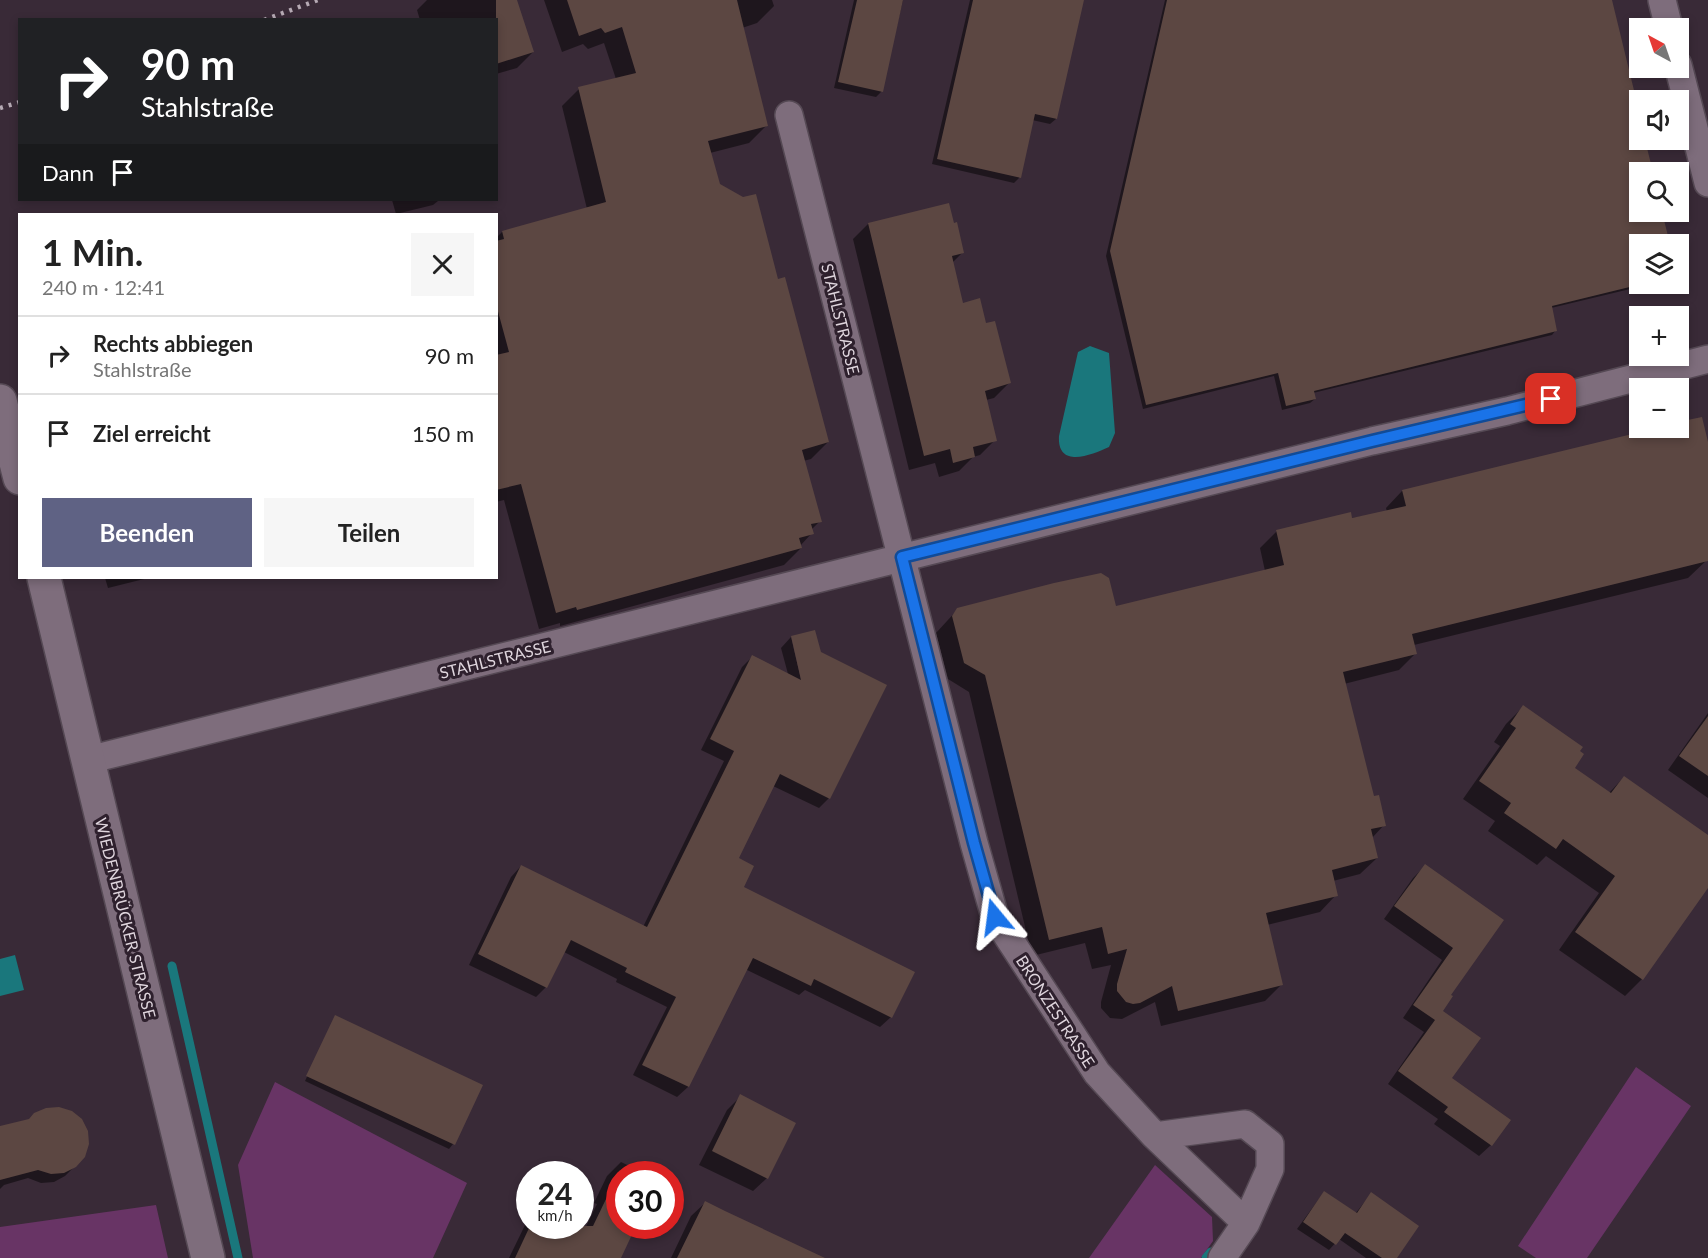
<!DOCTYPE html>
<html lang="de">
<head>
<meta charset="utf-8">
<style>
	:root { --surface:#fff; --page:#f6f6f6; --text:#222; --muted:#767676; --line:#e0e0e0; --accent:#5f6284 }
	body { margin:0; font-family:Lato,sans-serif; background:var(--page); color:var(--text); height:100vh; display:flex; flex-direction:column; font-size:22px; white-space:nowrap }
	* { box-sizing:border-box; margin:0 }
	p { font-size:20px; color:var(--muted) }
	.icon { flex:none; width:33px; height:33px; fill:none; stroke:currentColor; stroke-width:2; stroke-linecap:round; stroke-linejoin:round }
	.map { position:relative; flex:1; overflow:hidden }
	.sheet { position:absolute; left:18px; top:213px; width:480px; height:366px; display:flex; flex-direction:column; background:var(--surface); border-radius:0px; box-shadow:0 3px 9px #0003 }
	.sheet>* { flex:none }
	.top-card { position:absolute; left:18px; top:18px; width:480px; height:183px; border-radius:0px; box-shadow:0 3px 9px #0003; background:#202124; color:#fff; overflow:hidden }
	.needle { width:39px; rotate:320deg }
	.fabs { position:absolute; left:1629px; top:18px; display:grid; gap:12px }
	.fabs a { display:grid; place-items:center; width:60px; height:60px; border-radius:0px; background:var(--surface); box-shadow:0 3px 9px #0003; font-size:30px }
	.speed { position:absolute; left:516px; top:1161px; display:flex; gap:12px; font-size:30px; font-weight:700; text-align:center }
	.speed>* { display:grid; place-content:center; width:78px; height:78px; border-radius:50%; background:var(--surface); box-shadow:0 3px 9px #0003; line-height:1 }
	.speed small { font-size:15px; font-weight:400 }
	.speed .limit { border:9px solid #d22; background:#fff; color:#111 }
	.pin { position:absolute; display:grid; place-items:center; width:51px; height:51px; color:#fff; margin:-26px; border-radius:12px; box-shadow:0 3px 9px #0006 }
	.me { position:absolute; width:66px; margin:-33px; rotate:344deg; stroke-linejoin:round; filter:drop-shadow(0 0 4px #0008) }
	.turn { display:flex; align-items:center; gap:21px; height:126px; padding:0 24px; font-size:27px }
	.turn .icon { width:78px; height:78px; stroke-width:2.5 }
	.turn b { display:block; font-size:42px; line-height:51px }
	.then { display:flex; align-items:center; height:57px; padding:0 24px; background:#0003; gap:12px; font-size:22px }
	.round { display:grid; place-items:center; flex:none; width:63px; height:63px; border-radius:0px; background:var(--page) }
	.headline { display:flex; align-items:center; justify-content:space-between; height:102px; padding:0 24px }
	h1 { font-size:36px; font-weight:700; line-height:45px }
	.button { display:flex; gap:12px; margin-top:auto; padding:12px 24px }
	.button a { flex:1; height:69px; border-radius:0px; background:var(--accent); color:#fff; font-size:24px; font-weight:700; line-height:69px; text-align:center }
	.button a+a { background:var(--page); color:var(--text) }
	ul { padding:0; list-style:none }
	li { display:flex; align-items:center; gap:18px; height:78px; padding:0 24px; border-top:2px solid var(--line) }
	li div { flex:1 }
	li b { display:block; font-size:22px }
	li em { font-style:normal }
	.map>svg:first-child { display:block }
	.green { fill:#683465 }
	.water { fill:#1a777c }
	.shadow { fill:#0007 }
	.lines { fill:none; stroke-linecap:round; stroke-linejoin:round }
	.stream { stroke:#1a777c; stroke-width:9 }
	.building { fill:#5c4742 }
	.minor-casing { stroke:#554954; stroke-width:30 }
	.secondary-casing { stroke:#554954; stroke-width:36 }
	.minor { stroke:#7e6d7c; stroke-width:27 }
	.secondary { stroke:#7e6d7c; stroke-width:33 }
	.rail { stroke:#b6aab4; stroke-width:4.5; stroke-dasharray:3 6; stroke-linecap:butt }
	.route-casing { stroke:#114b97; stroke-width:15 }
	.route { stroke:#1a73e8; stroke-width:10 }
	.labels { text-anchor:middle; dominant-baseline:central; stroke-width:6; stroke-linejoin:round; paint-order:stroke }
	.street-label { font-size:16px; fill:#dfd5dd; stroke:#2e202d }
</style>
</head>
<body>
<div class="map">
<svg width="1708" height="1258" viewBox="0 0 1708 1258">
	<rect width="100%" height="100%" fill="#392a37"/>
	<path class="green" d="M1636,1067L1691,1106L1587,1258H1536L1518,1246Z
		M275,1082L467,1183L433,1258H253L238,1165Z
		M1155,1165L1212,1217L1213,1241L1201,1258H1089Z
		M156,1205L168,1258H0V1227Z"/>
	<path class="water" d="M1090,346L1109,353L1115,433L1109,447C1092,455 1057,469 1059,436L1078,352Z
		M15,955L24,990L0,996V959Z"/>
	<path class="shadow" d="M427,0H516L533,52L517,68L496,74V20H420L417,10Z
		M544,0H772L774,6L757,23L742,28L766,126L749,143L710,153L718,185L777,281L828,442L811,459L803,461L820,521L811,530L812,533L800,546L801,548L784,565L560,626V623L539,629L504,500L496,502V238L502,232L587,209L562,106L579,89L616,79L604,43L588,49L583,44L562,52Z
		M854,0H903L881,92L876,97L834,88Z
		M970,0H1083L1056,119L1050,124L1032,120L1019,178L1014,183L932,164Z
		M1165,0H1611L1640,140H1644L1650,168L1663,164L1665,172H1640V212H1661L1668,244H1640V284H1651L1551,308L1556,330L1552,335L1313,393L1315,399L1310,403L1282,410L1274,376L1143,409L1106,256Z
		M392,200H437L438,201L433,205L396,214Z
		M868,224L963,252L952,263L962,304L985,325L1009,383L994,398L986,400L995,440L980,455L973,457L959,471L939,477L935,463L909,470L853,239Z
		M1664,428H1678L1708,449V559L1688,578L1414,645L1416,653L1399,670L1344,684L1373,798L1384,825L1372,838L1377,858L1360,874L1333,881L1336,895L1320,912L1267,925L1281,985L1265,1001L1161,1026L1155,1002L1122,1019L1110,1018L1101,1008V1002L1111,965L1092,969L1085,943L1032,956L969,692L948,679L936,633L958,609L1115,607L1265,571L1260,548L1277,531L1387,512L1386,508L1402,491Z
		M105,578H148L108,588Z
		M791,637L829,798L819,808L773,786L737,859L742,888L891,1017L880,1027L805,990L799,995L745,969L688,1087L677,1097L633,1075L667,1007L616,982L617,979L564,952L546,987L536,997L469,965L511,877L521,866L643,927L724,761L701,750L742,667L752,657L788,674L781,648Z
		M1523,707L1573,768L1609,793L1624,777L1708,836V885L1642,979L1625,996L1559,950L1599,893L1546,856L1537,865L1488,831L1495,821L1463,799L1500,746L1494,742L1506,724Z
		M1708,713V798L1668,770Z
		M1425,866L1502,921L1449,995L1441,1011L1450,1079L1491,1145L1479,1156L1434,1124L1438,1119L1388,1084L1424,1032L1403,1018L1442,960L1384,919L1413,878Z
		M335,1017L481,1086L453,1144L449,1149L305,1081Z
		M741,1096L767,1178L753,1191L699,1165L727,1110Z
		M0,1127L75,1166L65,1176L54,1182L41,1183L28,1178L4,1185L0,1189Z
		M621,1162L646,1174H620V1226H635L619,1258H509L526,1223L530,1219V1226H573L584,1231L597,1204L594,1203L607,1176Z
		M1324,1192L1355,1214L1371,1194L1395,1258H1366L1339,1239L1329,1250L1297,1229Z
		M705,1203L821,1258H671L691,1216Z"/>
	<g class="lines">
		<path class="stream" d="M172,966L238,1258
			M1206,1258L1211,1252"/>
	</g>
	<path class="building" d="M496,0H517L534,52L496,64Z
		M567,0H737L768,126L708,141L720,184L743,197L756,194L778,279L785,277L829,442L802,450L822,522L811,524L814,534L799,538L802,548L577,610L576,607L556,613L521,484L496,490V355L509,352L496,304V241L504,239L502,231L606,202L578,87L636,73L622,27L605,33L601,28L579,36Z
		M857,0H903L883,92L838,82Z
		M973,0H1084L1057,119L1035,114L1021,178L937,159Z
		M1167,0H1612L1640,115V140H1645L1653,172H1640V212H1662L1670,244H1640V284H1642L1552,306L1557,331L1314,391L1316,399L1286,406L1278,373L1146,405L1110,251Z
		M949,203L954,223L957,222L964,253L952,256L963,303L980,298L986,323L995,321L1011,383L985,391L997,441L973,447L975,457L953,463L950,449L924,456L868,223Z
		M1702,417L1708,442V561L1412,634L1417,654L1343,672L1374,796L1379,795L1386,826L1371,829L1378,858L1332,870L1338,896L1266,913L1283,985L1178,1011L1172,986L1140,1003L1133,1004L1126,1002L1117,991V984L1127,949L1108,954L1102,927L1049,940L985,675L964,663L952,616L957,608L1054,583L1101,573L1109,578L1116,606L1284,565L1276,530L1351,512L1352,518L1406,506L1402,490L1657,428H1678V422Z
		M815,630L821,652L887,685L830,799L780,774L739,858L754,866L744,887L915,972L892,1018L814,979L811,986L753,958L689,1087L642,1065L676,997L625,972L627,968L571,940L547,988L478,954L521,865L647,927L734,751L710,739L752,655L801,680L791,636Z
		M1523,705L1583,747L1580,751L1584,754L1575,768L1611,793L1624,776L1708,835V888L1643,980L1575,932L1615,876L1563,839L1556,849L1504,813L1511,803L1479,781L1516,728L1510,724Z
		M1708,716V776L1679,756Z
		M1425,864L1504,920L1451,995L1453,996L1443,1011L1481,1038L1452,1078L1511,1120L1492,1146L1444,1112L1448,1107L1398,1071L1435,1020L1413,1005L1453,948L1394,906Z
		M335,1015L483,1085L455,1145L306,1076Z
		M740,1094L796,1123L768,1179L712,1151Z
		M59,1107L72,1111L82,1119L88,1131L89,1144L85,1157L76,1167L64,1173L51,1174L38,1170L0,1180V1126L29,1119L34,1113L46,1108Z
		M620,1170V1226H636L621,1258H515L530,1226H593Z
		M1324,1191L1357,1213L1371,1192L1419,1226L1397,1258H1382L1345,1233L1336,1245L1303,1222Z
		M705,1201L725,1211L825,1258H677Z"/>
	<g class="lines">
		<defs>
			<path id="minor" d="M1662,0L1669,28
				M1678,65L1708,183
				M789,115L974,843L995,917L1097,1073L1155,1136L1246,1223
				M88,760L1372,441L1507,411L1708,359
				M1155,1136L1245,1124L1270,1144V1169L1246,1223L1222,1258"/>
			<path id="secondary" d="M0,401L20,478
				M44,578L208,1258"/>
		</defs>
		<use href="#minor" class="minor-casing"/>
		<use href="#secondary" class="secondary-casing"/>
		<use href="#minor" class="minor"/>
		<use href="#secondary" class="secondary"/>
		<path class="rail" d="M264,20L318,0
			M0,108L20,102"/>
	</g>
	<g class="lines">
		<defs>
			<path id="route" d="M995,917L974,843L902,557L1372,441L1551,399"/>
		</defs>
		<use href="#route" class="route-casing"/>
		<use href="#route" class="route"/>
	</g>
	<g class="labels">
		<g class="street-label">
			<text transform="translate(841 319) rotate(76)">STAHLSTRASSE</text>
			<text transform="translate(495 659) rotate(-14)">STAHLSTRASSE</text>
			<text transform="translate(126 918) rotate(76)">WIEDENBRÜCKER STRASSE</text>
			<text transform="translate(1056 1011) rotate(57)">BRONZESTRASSE</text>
		</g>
	</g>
</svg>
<div class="fabs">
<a><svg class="needle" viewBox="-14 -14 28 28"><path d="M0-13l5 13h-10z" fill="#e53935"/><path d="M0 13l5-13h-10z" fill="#767676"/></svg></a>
<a><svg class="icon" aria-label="sound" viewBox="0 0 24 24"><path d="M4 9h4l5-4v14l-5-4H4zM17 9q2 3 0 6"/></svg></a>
<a><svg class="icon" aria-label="search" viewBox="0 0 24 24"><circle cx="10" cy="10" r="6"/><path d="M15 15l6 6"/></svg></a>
<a><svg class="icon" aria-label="layers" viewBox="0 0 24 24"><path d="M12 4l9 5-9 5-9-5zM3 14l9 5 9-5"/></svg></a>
<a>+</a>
<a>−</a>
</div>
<div class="speed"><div>24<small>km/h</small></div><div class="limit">30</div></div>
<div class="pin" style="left:1551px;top:399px;background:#d93025"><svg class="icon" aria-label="arrive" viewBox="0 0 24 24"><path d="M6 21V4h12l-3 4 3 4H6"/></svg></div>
<svg class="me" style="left:995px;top:917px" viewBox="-20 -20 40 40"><path d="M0-17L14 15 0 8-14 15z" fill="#1a73e8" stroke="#fff" stroke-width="4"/></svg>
<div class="top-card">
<div class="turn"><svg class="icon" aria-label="right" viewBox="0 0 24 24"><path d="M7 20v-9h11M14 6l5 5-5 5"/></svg><div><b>90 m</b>Stahlstraße</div></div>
<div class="then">Dann<svg class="icon" aria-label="arrive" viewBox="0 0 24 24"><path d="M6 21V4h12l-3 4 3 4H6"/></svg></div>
</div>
<section class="sheet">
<div class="headline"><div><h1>1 Min.</h1><p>240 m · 12:41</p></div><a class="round"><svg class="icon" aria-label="close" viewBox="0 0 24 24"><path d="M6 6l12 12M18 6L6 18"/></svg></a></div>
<ul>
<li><svg class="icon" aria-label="right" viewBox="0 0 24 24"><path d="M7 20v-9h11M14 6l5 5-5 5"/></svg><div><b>Rechts abbiegen</b><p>Stahlstraße</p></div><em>90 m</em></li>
<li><svg class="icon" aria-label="arrive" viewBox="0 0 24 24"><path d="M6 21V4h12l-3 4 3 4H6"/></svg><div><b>Ziel erreicht</b></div><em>150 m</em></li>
</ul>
<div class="button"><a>Beenden</a><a>Teilen</a></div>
</section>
</div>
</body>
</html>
